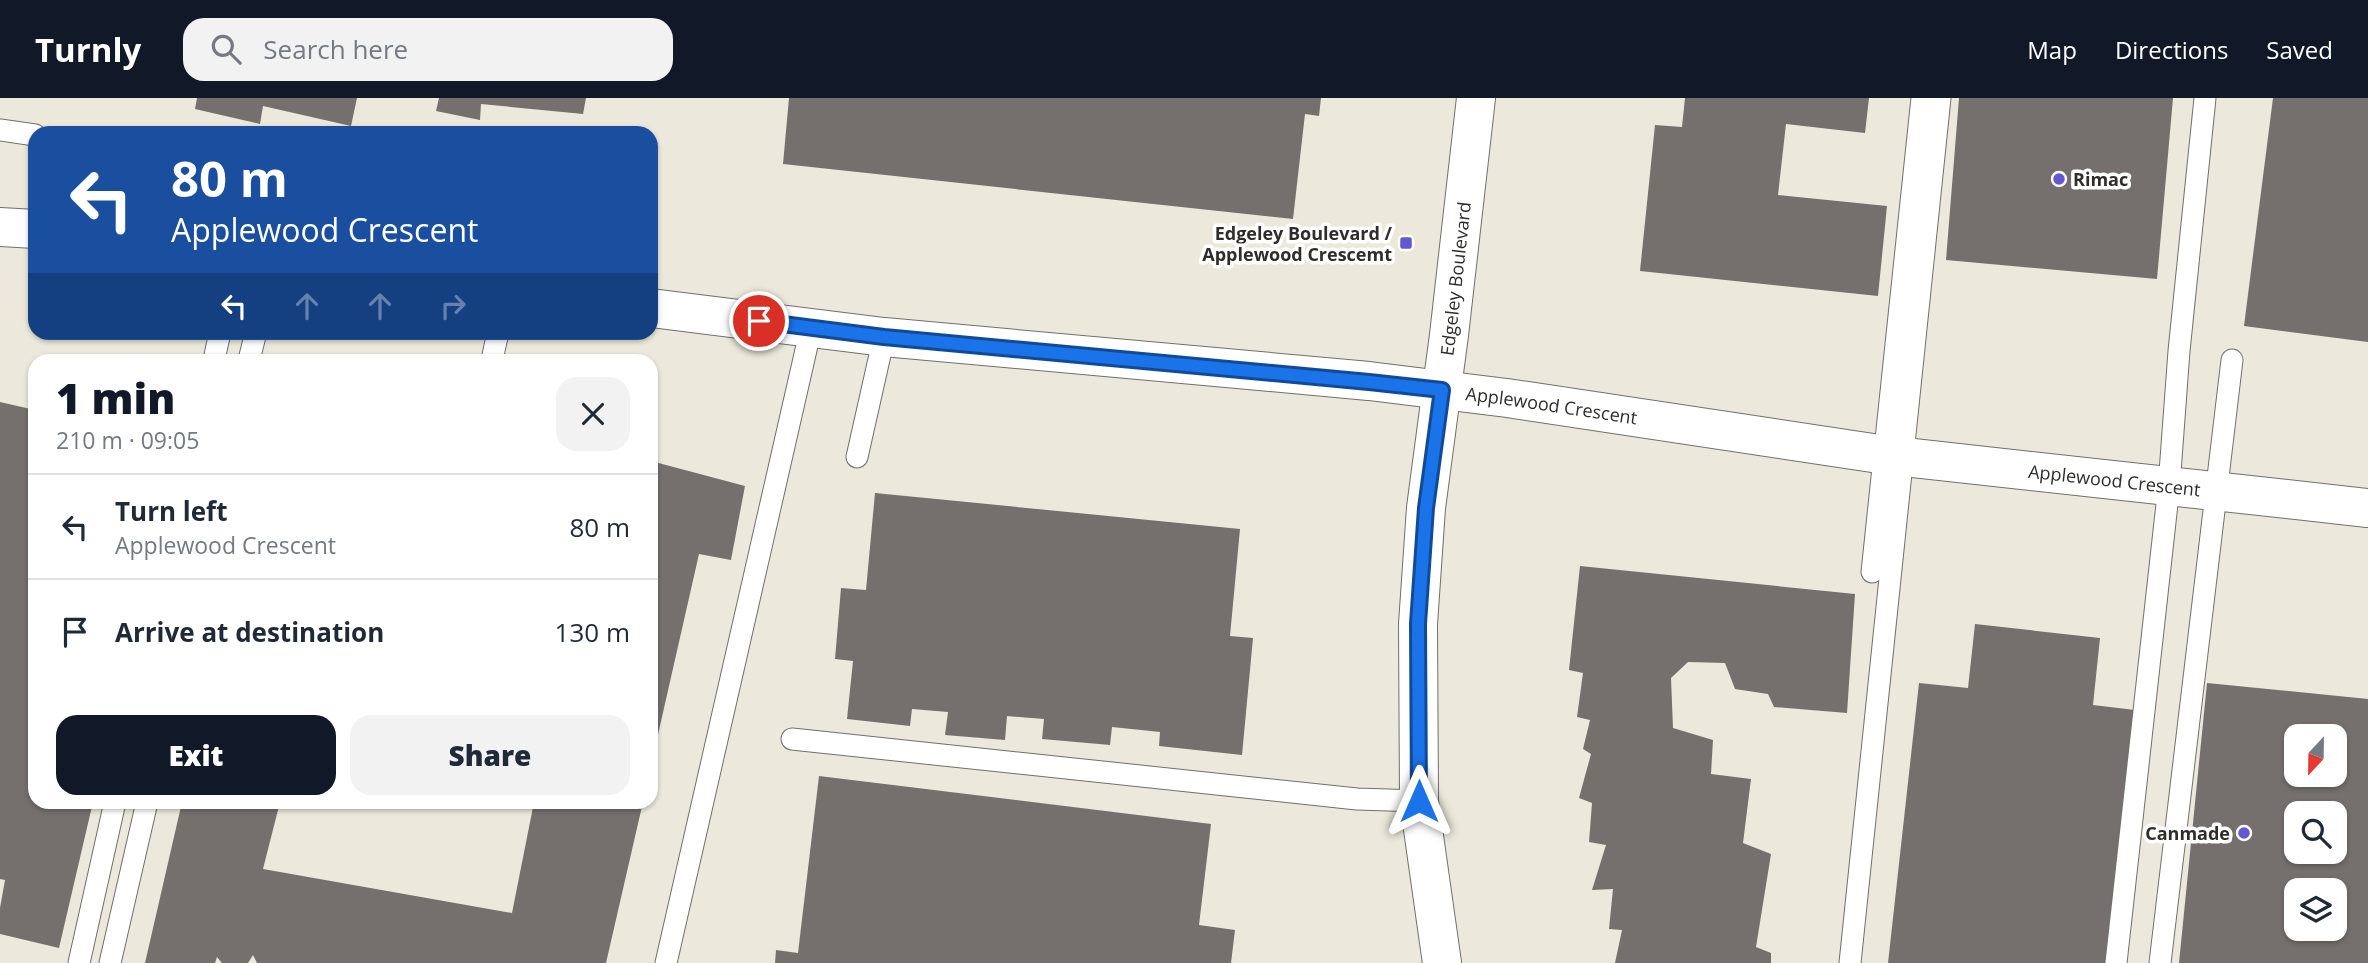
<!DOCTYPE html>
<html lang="en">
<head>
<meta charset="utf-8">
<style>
	:root { --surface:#fff; --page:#f2f2f3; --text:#1f2937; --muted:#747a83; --line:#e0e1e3; --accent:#111827 }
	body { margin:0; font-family:"Open Sans",sans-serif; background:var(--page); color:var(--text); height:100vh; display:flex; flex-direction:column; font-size:26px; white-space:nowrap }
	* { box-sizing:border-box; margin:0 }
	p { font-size:23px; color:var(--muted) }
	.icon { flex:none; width:38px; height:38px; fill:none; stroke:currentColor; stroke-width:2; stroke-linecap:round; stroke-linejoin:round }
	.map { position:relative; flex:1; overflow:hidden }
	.details { position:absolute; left:28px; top:256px; width:630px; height:455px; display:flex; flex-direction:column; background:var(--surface); border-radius:21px; box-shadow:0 2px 5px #0004 }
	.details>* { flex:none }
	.top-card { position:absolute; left:28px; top:28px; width:630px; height:214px; border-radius:21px; box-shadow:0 2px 5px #0004; background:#1a4fa0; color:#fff; overflow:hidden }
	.needle { width:46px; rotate:202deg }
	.buttons { position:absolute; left:2284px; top:626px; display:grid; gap:14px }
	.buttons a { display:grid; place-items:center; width:63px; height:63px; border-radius:14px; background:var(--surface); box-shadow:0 2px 5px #0004; font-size:35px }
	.pin { position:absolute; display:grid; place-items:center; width:60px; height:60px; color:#fff; margin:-30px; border:4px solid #fff; border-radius:50%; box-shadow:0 2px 7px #0007 }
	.me { position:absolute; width:77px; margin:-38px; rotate:0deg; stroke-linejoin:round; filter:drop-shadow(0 0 5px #0008) }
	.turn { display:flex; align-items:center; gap:24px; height:147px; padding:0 28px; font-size:32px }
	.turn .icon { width:91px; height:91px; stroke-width:2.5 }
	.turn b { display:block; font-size:49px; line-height:60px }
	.lanes { display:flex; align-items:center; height:66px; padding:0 28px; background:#0003; justify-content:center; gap:35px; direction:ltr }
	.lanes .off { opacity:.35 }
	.round { display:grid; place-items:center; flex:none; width:74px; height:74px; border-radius:21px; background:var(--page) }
	.overview { display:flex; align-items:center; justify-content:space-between; height:119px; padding:0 28px }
	h1 { font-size:42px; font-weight:800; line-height:52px; color:var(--accent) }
	.action { display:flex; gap:14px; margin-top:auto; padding:14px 28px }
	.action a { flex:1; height:80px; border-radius:21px; background:var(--accent); color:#fff; font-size:28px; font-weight:800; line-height:80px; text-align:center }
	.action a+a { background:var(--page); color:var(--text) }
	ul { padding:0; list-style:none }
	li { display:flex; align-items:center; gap:21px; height:105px; padding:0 28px; border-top:2px solid var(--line) }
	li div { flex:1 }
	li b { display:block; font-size:26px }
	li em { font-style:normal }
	header { display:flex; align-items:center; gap:42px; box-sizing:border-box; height:98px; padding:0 35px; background:var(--accent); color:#fff }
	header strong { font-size:33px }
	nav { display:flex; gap:38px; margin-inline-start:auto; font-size:24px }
	.search { width:490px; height:63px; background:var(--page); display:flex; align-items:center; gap:18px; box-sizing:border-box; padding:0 24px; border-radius:21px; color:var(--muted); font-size:26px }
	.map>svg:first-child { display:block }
	.built { fill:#ece9dc; fill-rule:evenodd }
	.building { fill:#75706d; fill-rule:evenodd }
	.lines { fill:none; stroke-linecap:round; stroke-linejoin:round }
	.lane-casing { stroke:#706f6a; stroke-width:23 }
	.street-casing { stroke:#706f6a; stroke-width:40 }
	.secondary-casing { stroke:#706f6a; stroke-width:40 }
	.lane { stroke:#fff; stroke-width:21 }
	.street { stroke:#fff; stroke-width:38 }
	.secondary { stroke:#fff; stroke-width:38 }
	.route-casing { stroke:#114b97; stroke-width:18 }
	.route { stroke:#1a73e8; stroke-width:12 }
	.poi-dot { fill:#6258d1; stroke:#fff; stroke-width:2.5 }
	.labels { text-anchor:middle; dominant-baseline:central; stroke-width:7; stroke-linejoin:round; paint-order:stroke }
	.poi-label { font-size:18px; font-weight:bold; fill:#2e2d2b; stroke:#fff; text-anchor:end }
	.street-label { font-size:18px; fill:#2e2d2b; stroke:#fff }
</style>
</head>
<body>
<header>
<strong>Turnly</strong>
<div class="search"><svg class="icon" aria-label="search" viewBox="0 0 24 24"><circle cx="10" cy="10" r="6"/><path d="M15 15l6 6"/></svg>Search here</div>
<nav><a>Map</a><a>Directions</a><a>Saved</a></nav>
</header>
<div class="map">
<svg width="2368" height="865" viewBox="0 0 2368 865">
	<rect width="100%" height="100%" fill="#f4f2ed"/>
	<path class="built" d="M0,0H2368V865H0ZM35,35H651V234H35ZM35,262H651V704H35ZM2296,639H2334V677H2296ZM2296,716H2334V754H2296ZM2296,793H2334V831H2296Z"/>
	<path class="building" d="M197,0H357L351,28L263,8L260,26L195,11Z
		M439,0H586L583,16L481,6L480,22L436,13Z
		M789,0H1321L1319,18L1305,16L1293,121L783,66Z
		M1685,0H1869L1865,35L1786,26L1778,97L1887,108L1878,198L1640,173L1655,27L1682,29Z
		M1959,0H2173L2157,181L1946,162Z
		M2273,0H2368V244L2244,228Z
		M0,304L35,312V704H93L59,850L0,836V810L5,782L0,781Z
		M651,363L745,388L731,462L699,456L652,663Z
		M875,395L1240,431L1230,538L1253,540L1242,657L1159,648L1160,634L1112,629L1110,647L1042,641L1044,621L1007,618L1005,642L945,637L948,614L912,611L910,628L847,621L853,563L835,561L841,490L866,492Z
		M1580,468L1855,496L1847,615L1774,609L1768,596L1735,591L1725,565L1688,564L1671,580L1673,630L1713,642L1711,676L1751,681L1743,745L1771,756L1756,849L1771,855V865H1615L1622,832L1609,831L1613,791L1592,792L1606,747L1589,744L1592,705L1579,700L1591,656L1583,651L1590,622L1577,619L1583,575L1569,572Z
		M1975,526L2100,540L2093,607L2135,612L2108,865H1888L1919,585L1968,590Z
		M2207,585L2368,601V865H2179ZM2296,639H2334V677H2296ZM2296,716H2334V754H2296ZM2296,793H2334V831H2296Z
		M819,678L1211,726L1199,827L1235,832L1231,865H775L776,852L798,855Z
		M182,704H280L263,771L512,815L534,704H643L606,865H257L253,857L248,865H222L217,859L215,865H145Z"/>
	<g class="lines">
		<defs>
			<path id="lane" d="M0,32L35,37
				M214,262L220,234
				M249,262L256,234
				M492,262L498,234
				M857,359L884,239
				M1872,474L1922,0
				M792,641L1357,701L1419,703
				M79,865L115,704
				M110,865L147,704
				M666,865L811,230
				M1850,865L1940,0
				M2116,865L2169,388L2179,253L2205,0
				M2160,865L2232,262"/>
			<g id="street">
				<path d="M0,129L35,131"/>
				<path id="s1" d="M651,210L884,239L1369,283L1507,300L1886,357L2368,410"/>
			</g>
			<g id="secondary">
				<path id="s2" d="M1442,865L1419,703L1418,526L1426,410L1449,237L1476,0"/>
			</g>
		</defs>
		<use href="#lane" class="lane-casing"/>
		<use href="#street" class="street-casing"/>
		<use href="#secondary" class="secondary-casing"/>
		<use href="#lane" class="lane"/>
		<use href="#street" class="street"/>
		<use href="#secondary" class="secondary"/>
	</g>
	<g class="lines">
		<defs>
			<path id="route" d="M759,223L884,239L1369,284L1442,292L1426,410L1418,526L1419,703"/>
		</defs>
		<use href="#route" class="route-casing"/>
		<use href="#route" class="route"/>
	</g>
	<g class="poi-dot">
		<circle cx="2059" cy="81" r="7"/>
		<rect x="1399" y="138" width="14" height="14" rx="3.5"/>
		<circle cx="2244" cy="735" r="7"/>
	</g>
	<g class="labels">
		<g class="poi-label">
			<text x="2073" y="81" text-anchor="start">Rimac</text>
			<text x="1392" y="135">Edgeley Boulevard /<tspan x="1392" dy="21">Applewood Crescemt</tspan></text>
			<text x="2230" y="735">Canmade</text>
		</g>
		<g class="street-label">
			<text stroke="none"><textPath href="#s2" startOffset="688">Edgeley Boulevard</textPath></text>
			<text stroke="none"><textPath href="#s1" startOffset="906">Applewood Crescent</textPath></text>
			<text stroke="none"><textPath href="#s1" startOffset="1474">Applewood Crescent</textPath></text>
		</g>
	</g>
</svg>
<div class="buttons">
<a><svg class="needle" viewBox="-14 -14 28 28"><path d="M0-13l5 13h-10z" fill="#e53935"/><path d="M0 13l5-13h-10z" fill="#747a83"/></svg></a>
<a><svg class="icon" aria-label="search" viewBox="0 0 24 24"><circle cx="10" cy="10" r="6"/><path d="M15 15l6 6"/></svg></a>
<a><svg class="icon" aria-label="layers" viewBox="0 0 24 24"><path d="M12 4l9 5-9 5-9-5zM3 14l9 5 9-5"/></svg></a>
</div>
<div class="pin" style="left:759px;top:223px;background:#d93025"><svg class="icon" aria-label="arrive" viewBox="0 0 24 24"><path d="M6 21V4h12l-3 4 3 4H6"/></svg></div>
<svg class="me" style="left:1419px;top:703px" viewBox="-20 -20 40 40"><path d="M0-17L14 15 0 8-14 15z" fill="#1a73e8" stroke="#fff" stroke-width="4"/></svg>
<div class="top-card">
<div class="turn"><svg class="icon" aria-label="left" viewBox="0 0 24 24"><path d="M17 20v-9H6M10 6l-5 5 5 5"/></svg><div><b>80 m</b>Applewood Crescent</div></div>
<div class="lanes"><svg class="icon" aria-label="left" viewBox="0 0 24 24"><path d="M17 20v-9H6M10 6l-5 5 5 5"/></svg><svg class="icon off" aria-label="ahead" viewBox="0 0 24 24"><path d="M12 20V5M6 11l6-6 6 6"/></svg><svg class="icon off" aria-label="ahead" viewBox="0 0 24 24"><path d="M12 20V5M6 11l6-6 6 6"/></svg><svg class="icon off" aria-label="right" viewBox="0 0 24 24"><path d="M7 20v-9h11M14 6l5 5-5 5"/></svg></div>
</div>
<section class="details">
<div class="overview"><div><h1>1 min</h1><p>210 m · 09:05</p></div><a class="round"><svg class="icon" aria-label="close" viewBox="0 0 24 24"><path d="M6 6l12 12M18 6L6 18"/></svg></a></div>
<ul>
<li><svg class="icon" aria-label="left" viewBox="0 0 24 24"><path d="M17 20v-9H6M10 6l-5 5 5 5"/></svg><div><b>Turn left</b><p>Applewood Crescent</p></div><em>80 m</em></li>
<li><svg class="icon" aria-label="arrive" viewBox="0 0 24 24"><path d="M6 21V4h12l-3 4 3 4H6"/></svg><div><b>Arrive at destination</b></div><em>130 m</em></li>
</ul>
<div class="action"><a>Exit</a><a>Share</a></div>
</section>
</div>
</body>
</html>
